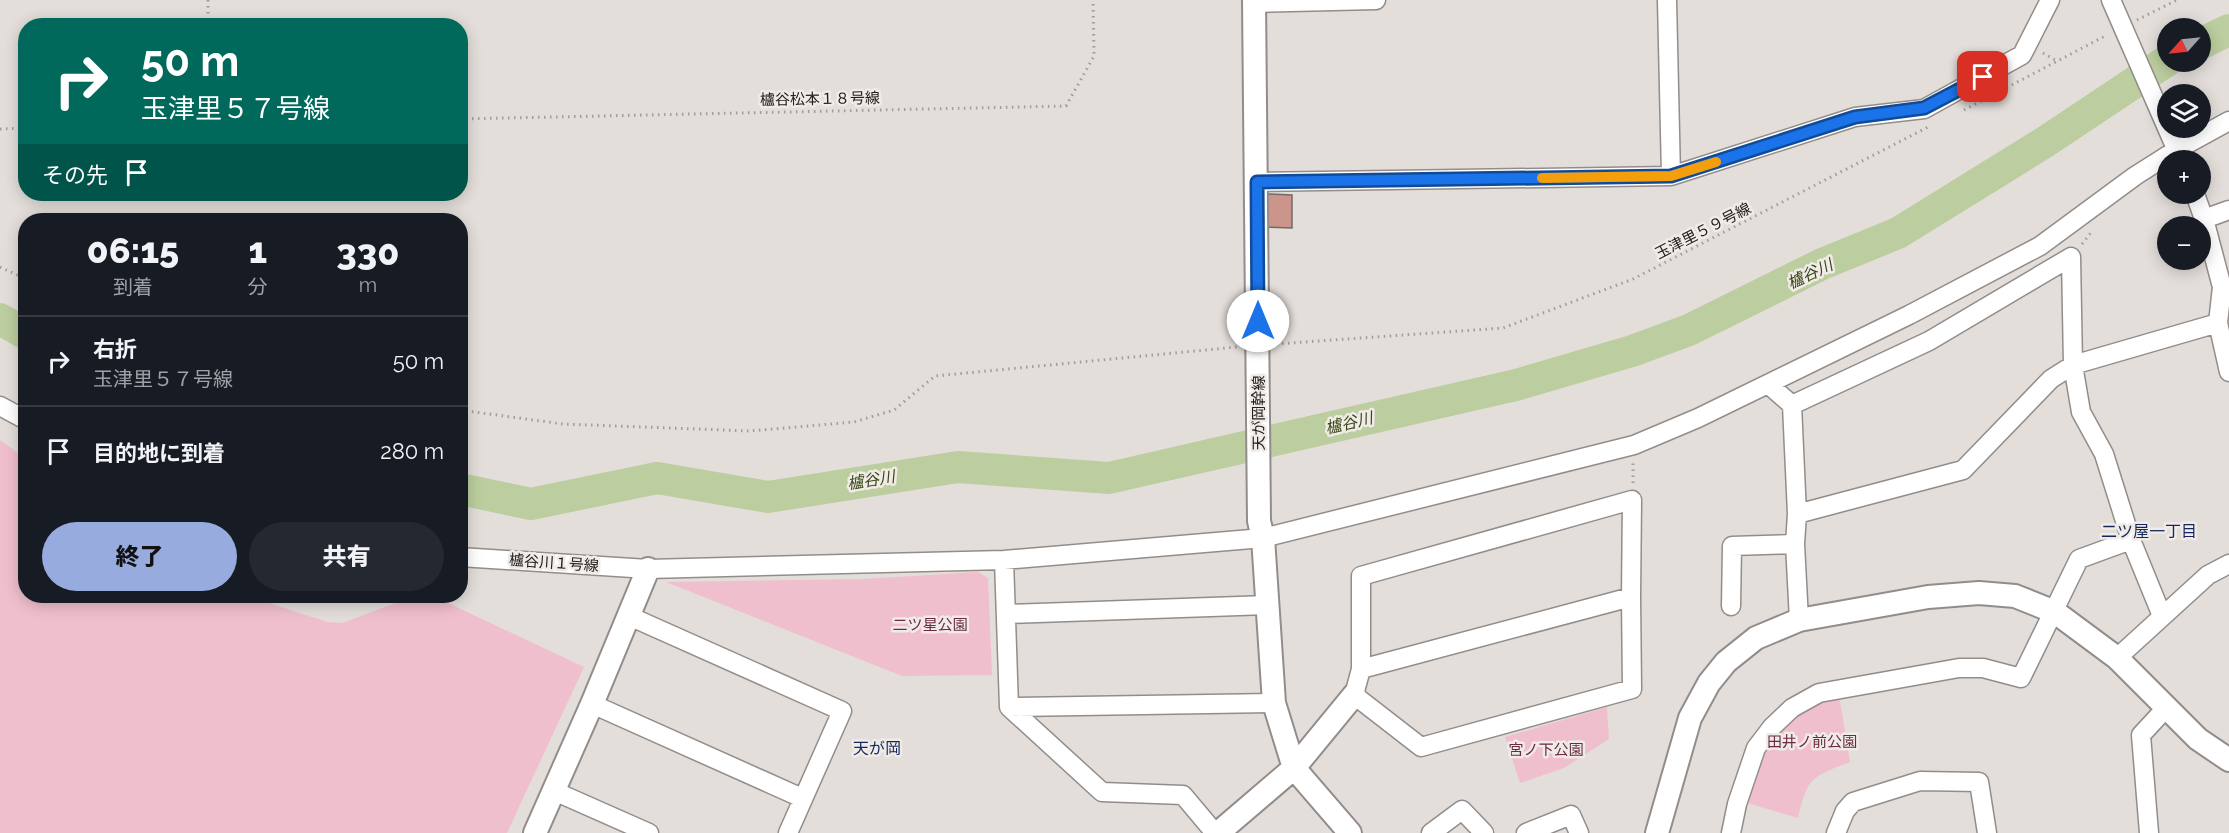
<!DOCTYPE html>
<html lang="ja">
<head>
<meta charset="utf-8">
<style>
	:root { --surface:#171b24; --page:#242831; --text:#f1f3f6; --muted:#9ea1a6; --line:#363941; --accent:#98abdf }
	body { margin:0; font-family:Raleway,"Noto Sans JP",sans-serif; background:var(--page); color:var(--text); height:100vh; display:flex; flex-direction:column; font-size:22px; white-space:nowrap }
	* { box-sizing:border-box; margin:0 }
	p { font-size:20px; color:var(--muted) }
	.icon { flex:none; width:33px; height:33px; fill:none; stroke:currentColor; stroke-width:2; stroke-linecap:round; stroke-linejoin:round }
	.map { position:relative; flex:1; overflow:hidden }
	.sheet { position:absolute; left:18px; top:213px; width:450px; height:390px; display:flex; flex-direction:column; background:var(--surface); border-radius:24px; box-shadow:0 3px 15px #0003 }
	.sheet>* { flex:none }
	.hud { position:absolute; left:18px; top:18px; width:450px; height:183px; border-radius:24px; box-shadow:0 3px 15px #0003; background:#00695c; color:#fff; overflow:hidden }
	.needle { width:39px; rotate:243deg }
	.buttons { position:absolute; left:2157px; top:18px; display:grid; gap:12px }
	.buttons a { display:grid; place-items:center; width:54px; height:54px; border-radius:50%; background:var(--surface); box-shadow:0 3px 15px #0003; font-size:30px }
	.pin { position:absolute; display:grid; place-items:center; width:51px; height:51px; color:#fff; margin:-26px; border-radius:12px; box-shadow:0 3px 9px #0006 }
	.me { position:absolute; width:66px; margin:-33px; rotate:0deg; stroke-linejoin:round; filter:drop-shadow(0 0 4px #0008) }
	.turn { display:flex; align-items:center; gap:21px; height:126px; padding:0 24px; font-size:27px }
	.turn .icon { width:78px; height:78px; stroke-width:2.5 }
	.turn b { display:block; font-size:42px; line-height:51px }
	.then { display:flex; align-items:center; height:57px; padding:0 24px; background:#0003; gap:12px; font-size:22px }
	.eta { display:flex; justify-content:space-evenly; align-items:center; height:102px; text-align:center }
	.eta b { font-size:36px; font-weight:800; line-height:42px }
	.action { display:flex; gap:12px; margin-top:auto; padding:12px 24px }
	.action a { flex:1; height:69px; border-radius:36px; background:var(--accent); color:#111; font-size:24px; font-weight:800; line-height:69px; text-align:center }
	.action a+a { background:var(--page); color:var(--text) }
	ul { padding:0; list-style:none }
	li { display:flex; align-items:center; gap:18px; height:90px; padding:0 24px; border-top:2px solid var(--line) }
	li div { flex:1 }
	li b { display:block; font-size:22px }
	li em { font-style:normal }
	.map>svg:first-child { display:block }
	.green { fill:#f0bfcd }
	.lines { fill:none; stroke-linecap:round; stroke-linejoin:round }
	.river { stroke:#bcce9f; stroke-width:32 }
	.building { fill:#cb958b; stroke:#706a69; stroke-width:1.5 }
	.minor-casing { stroke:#928d8a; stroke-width:21 }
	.tertiary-casing { stroke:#928d8a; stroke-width:26 }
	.path { stroke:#a09c99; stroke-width:3; stroke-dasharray:1.5 4.5; stroke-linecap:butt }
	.minor { stroke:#fff; stroke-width:18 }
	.tertiary { stroke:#fff; stroke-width:22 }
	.route-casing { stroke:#114b97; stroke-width:15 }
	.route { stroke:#1a73e8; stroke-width:10 }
	.slow { stroke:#f59e0b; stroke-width:10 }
	.labels { text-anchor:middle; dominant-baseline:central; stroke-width:5; stroke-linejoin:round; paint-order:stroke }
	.street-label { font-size:15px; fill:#22201f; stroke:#f0ebe7 }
	.park-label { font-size:15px; fill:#6c2b43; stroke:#f0ebe7 }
	.water-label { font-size:16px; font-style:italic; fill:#374714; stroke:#f0ebe7 }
	.neighbourhood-label { font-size:16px; fill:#14285e; stroke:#f0ebe7 }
</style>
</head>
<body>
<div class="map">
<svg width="2229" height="833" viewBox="0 0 2229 833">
	<rect width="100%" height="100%" fill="#e3deda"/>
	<path class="green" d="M0,440L25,458L26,596H257L272,604L299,613L328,622L342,623L393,604L435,597L584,667L507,833H0Z
		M978,572L988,578L992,675L902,676L666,582L863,579Z
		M1839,695L1850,762C1812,777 1808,776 1798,818L1744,802L1754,770L1770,738L1803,709Z
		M1607,707L1609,739L1564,768L1520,783L1505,737Z"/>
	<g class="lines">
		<path class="river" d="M2200,44L2229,30
			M0,319L26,334
			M460,489L531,504L657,478L768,497L958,467L1109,478L1516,385L1632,351L1689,330L1822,264L1898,233L2045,142L2168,60"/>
	</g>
	<path class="building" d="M1267,194L1292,195V228L1266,227Z"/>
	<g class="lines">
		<defs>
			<path id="minor" d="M1667,0L1671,176
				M2111,0L2181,160
				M1254,3L1376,0
				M1257,182L1671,176L1855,117L1924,109L2022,55L2050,0
				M2195,194L2204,219L2222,287L2218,323L2229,372
				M2204,219L2229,210
				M1768,384L1792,405L1797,514L1795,544L1799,620
				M1792,405L1929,341L2071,257L2073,365L2081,412L2104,454L2131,540L2162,616
				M0,406L26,420
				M1632,500L1631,597L1632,689L1421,747L1354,695L1361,669V576Z
				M1797,514L1963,470L2051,379L2073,365L2218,323
				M460,557L648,569L1004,560L1263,538L1634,445L1698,418L1909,315L2040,246L2135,176L2176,150L2229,121
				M1004,560L1009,707L1274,703
				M1731,606L1732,546L1795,544
				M1006,614L1268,605
				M629,616L842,711L788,833
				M2117,658L2208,575L2229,564
				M1361,669L1631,597
				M592,704L802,798
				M1009,707L1102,792L1183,795L1215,833
				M554,791L649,833
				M1431,833L1462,810L1484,833
				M1526,833L1571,815L1579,833
				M1731,833L1737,804L1756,748L1772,727L1792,708L1819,693L1959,668H1983L2021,678L2079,559L2131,540
				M1836,833L1845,811L1853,802L1920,781L1979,782L1987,833
				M2149,833L2141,735L2166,708"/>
			<path id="tertiary" d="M1254,0L1259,521L1263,538L1274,703L1294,768L1350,833
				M535,833L592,704L648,569
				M1218,833L1294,768L1354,695
				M1657,833L1690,718L1709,683L1726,662L1756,638L1799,620L1928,597L1979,593L2015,596L2055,612L2117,658L2198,739L2229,760"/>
		</defs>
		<use href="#minor" class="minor-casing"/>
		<use href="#tertiary" class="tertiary-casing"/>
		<path class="path" d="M208,0V26
			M2137,20L2177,0
			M2043,53L2057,61
			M1964,110L2107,35
			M460,119L1066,106L1094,56L1093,0
			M0,129L26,128
			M2082,244L2093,230
			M0,267L26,279
			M1276,344L1503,328L1633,279L1928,127
			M460,410L563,424L750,431L854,422L894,410L935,376L1237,347
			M1633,483V463"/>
		<use href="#minor" class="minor"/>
		<use href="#tertiary" class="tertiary"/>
	</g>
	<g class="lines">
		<defs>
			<path id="route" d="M1258,321L1257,182L1671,176L1855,117L1924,108L1983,77"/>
		</defs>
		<use href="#route" class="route-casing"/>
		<use href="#route" class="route"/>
		<path class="slow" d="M1542,178L1671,176L1716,162"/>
	</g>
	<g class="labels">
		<g class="street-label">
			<text transform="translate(820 99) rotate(-1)">櫨谷松本１８号線</text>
			<text transform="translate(1703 231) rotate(-27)">玉津里５９号線</text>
			<text transform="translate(1259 413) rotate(-90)">天が岡幹線</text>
			<text transform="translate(554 563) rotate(4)">櫨谷川１号線</text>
		</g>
		<g class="park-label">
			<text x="930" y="625">二ツ星公園</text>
			<text x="1812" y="742">田井ノ前公園</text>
			<text x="1546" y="750">宮ノ下公園</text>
		</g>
		<g class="water-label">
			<text transform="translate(1810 274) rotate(-25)">櫨谷川</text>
			<text transform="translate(1349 423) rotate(-13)">櫨谷川</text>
			<text transform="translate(871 480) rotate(-9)">櫨谷川</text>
		</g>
		<g class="neighbourhood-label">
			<text x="2149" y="531">二ツ屋一丁目</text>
			<text x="877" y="748">天が岡</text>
		</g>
	</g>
</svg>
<div class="buttons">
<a><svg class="needle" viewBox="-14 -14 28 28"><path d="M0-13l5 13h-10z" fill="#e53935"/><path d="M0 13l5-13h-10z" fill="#9ea1a6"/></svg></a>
<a><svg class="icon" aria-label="layers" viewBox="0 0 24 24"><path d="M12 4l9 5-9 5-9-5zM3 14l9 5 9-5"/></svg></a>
<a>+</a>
<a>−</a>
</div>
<div class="pin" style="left:1983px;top:77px;background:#d93025"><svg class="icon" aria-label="arrive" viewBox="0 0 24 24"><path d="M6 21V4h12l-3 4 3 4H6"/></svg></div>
<svg class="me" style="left:1258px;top:321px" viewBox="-20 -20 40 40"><circle r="19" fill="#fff"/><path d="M0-13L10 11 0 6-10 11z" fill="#1a73e8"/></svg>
<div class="hud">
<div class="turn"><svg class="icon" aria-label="right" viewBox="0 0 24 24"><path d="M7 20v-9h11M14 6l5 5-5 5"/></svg><div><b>50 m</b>玉津里５７号線</div></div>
<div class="then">その先<svg class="icon" aria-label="arrive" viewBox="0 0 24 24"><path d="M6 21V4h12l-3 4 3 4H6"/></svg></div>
</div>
<section class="sheet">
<div class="eta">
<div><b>06:15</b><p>到着</p></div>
<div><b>1</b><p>分</p></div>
<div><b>330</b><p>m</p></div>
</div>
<ul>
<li><svg class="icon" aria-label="right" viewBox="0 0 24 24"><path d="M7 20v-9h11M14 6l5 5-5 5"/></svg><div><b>右折</b><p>玉津里５７号線</p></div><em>50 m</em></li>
<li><svg class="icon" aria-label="arrive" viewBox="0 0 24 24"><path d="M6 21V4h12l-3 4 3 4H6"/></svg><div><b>目的地に到着</b></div><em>280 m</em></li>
</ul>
<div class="action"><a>終了</a><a>共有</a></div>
</section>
</div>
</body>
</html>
